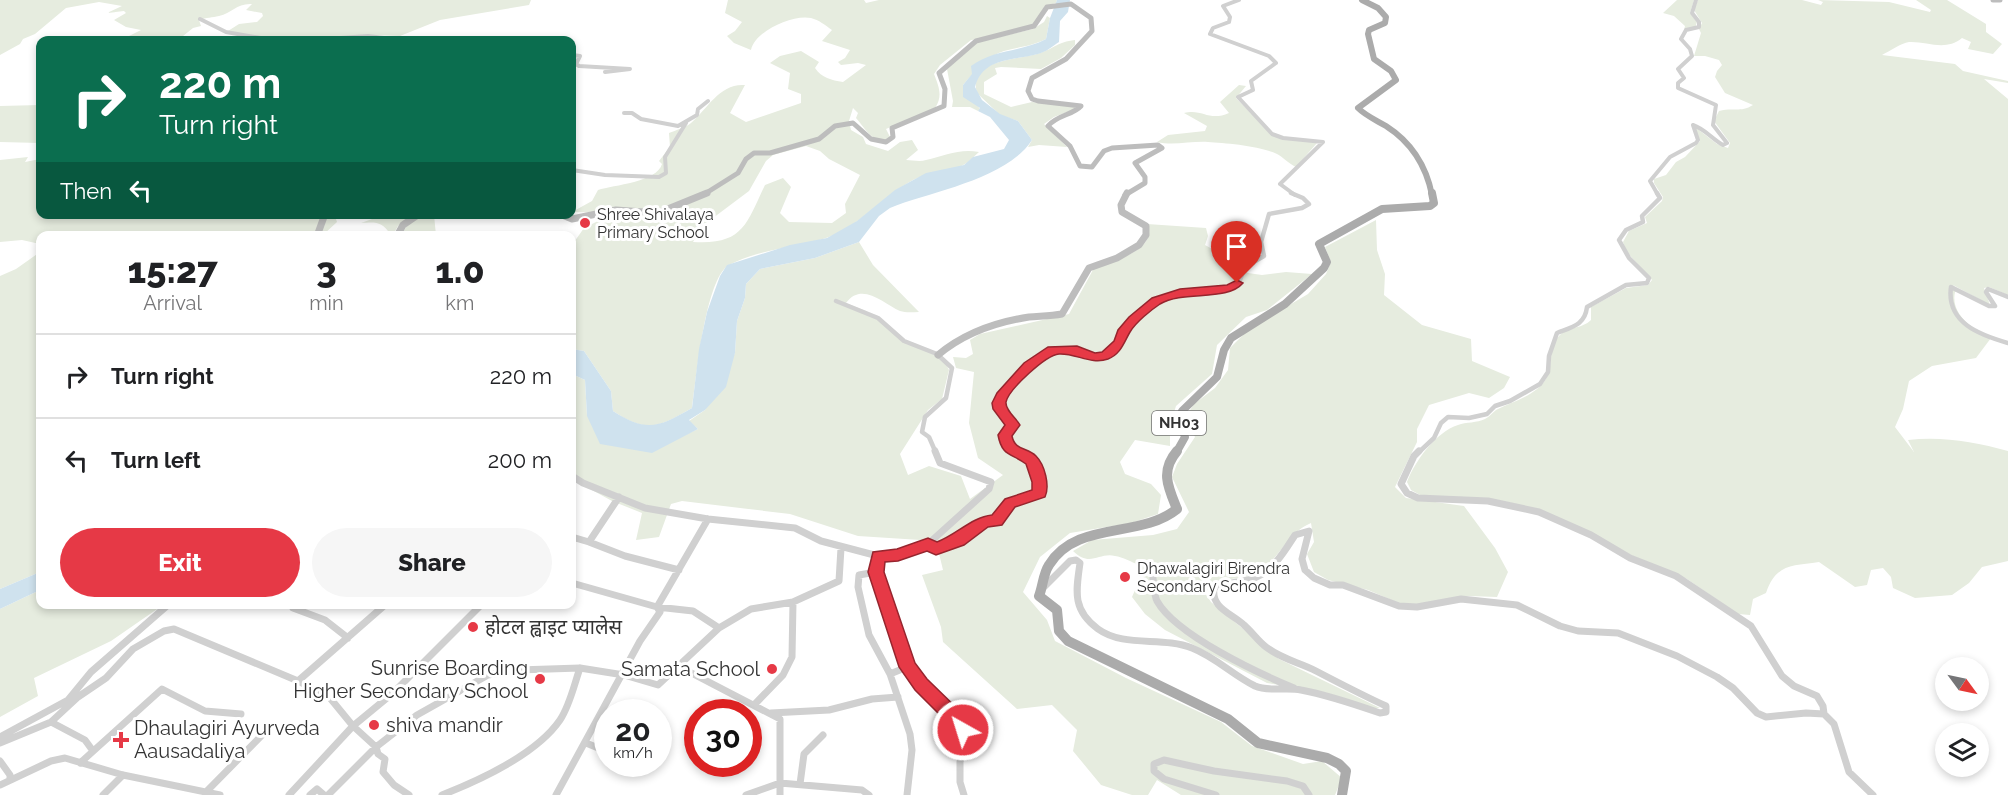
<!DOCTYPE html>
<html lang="en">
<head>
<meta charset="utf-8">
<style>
	:root { --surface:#fff; --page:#f6f6f6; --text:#202124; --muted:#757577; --line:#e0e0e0; --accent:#e63946 }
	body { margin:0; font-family:Raleway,"Noto Sans Devanagari",sans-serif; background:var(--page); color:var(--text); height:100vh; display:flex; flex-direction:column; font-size:22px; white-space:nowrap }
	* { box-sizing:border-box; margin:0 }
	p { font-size:20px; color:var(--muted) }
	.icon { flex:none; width:33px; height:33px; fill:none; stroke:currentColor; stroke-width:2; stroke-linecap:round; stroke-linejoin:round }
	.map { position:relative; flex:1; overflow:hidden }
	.side { position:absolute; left:36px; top:231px; width:540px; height:378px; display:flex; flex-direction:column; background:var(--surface); border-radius:12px; box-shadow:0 3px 9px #0003 }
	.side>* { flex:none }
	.top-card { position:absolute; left:36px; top:36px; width:540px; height:183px; border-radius:12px; box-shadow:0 3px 9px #0003; background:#0b6e4f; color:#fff; overflow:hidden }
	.needle { width:39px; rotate:123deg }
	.fabs { position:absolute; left:1935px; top:657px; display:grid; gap:12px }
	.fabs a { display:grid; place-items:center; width:54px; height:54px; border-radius:50%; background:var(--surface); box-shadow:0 3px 9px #0003; font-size:30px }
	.speed { position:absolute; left:594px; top:699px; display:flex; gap:12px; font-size:30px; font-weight:700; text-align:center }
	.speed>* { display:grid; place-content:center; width:78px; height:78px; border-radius:50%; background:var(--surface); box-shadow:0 3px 9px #0003; line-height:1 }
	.speed small { font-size:15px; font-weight:400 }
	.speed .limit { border:9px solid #d22; background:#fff; color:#111 }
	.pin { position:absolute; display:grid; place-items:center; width:51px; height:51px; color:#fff; margin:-62px -26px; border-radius:50% 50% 50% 0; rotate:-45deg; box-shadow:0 0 6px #0007 }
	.pin .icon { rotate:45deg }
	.me { position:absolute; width:66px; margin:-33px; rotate:321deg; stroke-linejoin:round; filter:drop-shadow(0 0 4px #0008) }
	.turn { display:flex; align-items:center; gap:21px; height:126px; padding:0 24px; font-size:27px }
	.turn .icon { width:78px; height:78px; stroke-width:2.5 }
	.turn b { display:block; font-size:42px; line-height:51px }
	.then { display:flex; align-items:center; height:57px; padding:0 24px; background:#0003; gap:12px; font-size:22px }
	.eta { display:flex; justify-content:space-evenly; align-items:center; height:102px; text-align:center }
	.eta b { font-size:36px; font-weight:800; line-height:42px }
	.action { display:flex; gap:12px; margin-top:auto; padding:12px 24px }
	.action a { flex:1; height:69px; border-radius:36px; background:var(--accent); color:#fff; font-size:24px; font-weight:800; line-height:69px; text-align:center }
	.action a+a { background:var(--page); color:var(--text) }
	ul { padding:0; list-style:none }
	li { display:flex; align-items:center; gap:18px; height:84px; padding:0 24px; border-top:2px solid var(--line) }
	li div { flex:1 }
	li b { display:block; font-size:22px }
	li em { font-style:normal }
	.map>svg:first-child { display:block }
	.green { fill:#e6ecdf; fill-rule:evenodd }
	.water { fill:#cfe2ee }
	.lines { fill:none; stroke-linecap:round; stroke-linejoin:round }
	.street-far2 { stroke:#d0d0d0; stroke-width:4 }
	.street-far1 { stroke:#d0d0d0; stroke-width:4.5 }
	.street { stroke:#d0d0d0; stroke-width:7 }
	.secondary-far1 { stroke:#bdbdbd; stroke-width:5 }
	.secondary { stroke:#bdbdbd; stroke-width:7 }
	.primary-far2 { stroke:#ababab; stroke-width:6 }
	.primary-far1 { stroke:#ababab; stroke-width:8 }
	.primary { stroke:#ababab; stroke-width:10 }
	.route { fill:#e63946; stroke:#96252e; stroke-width:1.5 }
	.poi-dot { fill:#e63946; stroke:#fff; stroke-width:2 }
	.labels { text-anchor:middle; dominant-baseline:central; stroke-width:6; stroke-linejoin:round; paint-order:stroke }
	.shield { fill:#fff; stroke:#707070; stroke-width:1.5 }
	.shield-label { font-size:15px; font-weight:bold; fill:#333 }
	.poi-label { font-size:16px; fill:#333; stroke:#fff; text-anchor:start }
	.near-poi-label { font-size:20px; fill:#333; stroke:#fff; text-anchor:start }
</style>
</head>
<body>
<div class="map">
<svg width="2008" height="795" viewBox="0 0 2008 795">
	<rect width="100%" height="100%" fill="#fff"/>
	<path class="green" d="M0,0H531L529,5L440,20L400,36L369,35L306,40H291L284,37L273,40L228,31L239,24L257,22L263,16L262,13L246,10L252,4C237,3 232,13 219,16C212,18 207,17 199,20L201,26L193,28L178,40H121L141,30L126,27L114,20L126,13L124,11L107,13L122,6L99,2L66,8L35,34L23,39L20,44L0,55Z
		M728,0H864L866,3L879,0H1057L1056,3L1045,6L1035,25L995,37L971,40L940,65L934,74C939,87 943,96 935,108L886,129L890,137L883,142C869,138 865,128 856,118L858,113L853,108L849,121L851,130L863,137L866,144L888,151L900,142L912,140L918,150L906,160C912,160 920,162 926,160C944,156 960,148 979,152C974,156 970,161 965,164C951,173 930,171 913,180C883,196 859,227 826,238C795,248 759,249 729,265C705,278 696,381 692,408C659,427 647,434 613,411L611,391L584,351L572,349V245L584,228L614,213L572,212L592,201L598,190C614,185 657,182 662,164L659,161L670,147L669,133C676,130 685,128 691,123C708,108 720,83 745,85L730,113L746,122L801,103V94L788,89L790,73L770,63L780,56L801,51L819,62L815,68C822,78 831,80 843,82L866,65L858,63L841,65L838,62L845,58L850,50L822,41L832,30C825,25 819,20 811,18C793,14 755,31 751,50L734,43L727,36L735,31L742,22L725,13ZM806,146L820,151L829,159L860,175L845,204L846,213L832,223L789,222L780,213L791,187L783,178L765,185C746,225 743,245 693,242L701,227L749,191L766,161L773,155Z
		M1677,0H1694L1690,13L1697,22L1695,28L1684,30L1685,26L1674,16L1663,13Z
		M1698,0H1802L1821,5L1823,2L1818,0L1889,2L1930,12L1931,10L1916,0H1947L1986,24V32L2002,44L1993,54L1968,49L1971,42L1962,38C1945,52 1927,41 1909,42C1901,43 1890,51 1882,55L1955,64L1963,71L2008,81V83L1984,79L2008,99V295L1989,287L1984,288L1990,305L1953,285L1958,291L1955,292C1950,314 1973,330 1991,338L1976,358L1932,366L1909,381L1903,409L1895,427L1914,452L1908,440C1942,436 1975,442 2008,451V561L1982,567L1969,583L1952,595L1915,598L1893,588L1891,577L1883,568L1871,570L1867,585L1855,587L1819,562C1791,566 1776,564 1766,593L1753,599L1750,615L1738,614L1687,579L1631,555L1536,509L1503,501L1422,496L1411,490L1407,482C1415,461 1436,432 1458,425C1466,422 1477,423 1485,419C1489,417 1492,413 1496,410C1509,403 1525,399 1537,389C1559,372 1544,352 1559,336C1566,327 1582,329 1591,320V307L1626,288L1648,285L1652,280L1626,251L1623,242L1629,231L1647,223L1645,217L1662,201L1663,197L1654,183V179L1666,175L1676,162L1685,157L1700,141L1695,127L1717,144L1728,148L1730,143L1714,121L1719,111C1733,107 1740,113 1753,105L1725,93L1715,77L1717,71L1722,65L1719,60L1705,56H1694L1701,33L1699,29L1702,23L1694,10Z
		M1047,16L1050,18L1046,39C1032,46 1019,47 1004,51C988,56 974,72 963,85L980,109L978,111L970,107H952L953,101L947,69L975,43L1033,29L1044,22Z
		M1075,40V45L1061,58L1041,69L1001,67L995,68L997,74L984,82V94L1011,107L1032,102L1075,106V109L1054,117L1044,124L1067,147L1039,145L1028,147L1032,140L1018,121L1000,115L977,93C967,58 1021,60 1040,53C1055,48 1057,42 1075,40Z
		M1239,85L1246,86L1236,98L1272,135L1315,141L1317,143L1296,167C1288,163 1283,157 1277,154C1261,146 1225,143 1208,142C1191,141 1173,146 1157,142L1168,135L1205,131L1207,126L1184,113C1202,108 1209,122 1229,113L1220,102Z
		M40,105V143L0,142V106Z
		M28,157L25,162L40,159V214L337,215L335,216L337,222L323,235L40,236V244L22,240L0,242V160Z
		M383,215H414L398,226L394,233L390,234C382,221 375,222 361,223Z
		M421,215H434L436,235L400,236L409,223Z
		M1376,220L1377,250L1385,274L1384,295L1422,325L1471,339L1472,361L1510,377L1504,388L1489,398L1469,393L1429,405L1417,429V442L1395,487L1406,498L1464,506L1495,548L1508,572L1497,597L1469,596L1417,605L1401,604L1368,590L1328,580L1314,572L1307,554L1314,542L1311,523C1287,533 1281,557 1260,571C1242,583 1223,572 1205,593L1211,602L1279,659L1380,708H1373L1322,692L1267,683L1165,630L1145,614L1132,597L1141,576L1139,565C1131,562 1123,557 1115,556C1099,552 1090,568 1073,551L1092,540L1153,535L1177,529L1189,512L1172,477L1177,464L1195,437L1185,418L1194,404L1215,388L1228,370L1230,348L1249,329L1308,294L1326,274L1331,262L1325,247Z
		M1147,224L1206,228L1208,236L1205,245L1223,255L1220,265L1238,267L1248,273L1262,275L1286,272L1312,274L1267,310L1246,317L1217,345L1212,374L1176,406L1170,425V446L1135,440L1120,462L1125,474L1151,484L1161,495L1158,514L1131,523L1070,533L1040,557L1023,592L1047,620L1055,641L1126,678L1221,722L1252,746L1303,764L1322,761L1342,778L1335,795H1181L1157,780L1148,795H1132L1101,785L1073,751L1077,730L1052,705L1017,709L943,642L941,627L922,575L943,570L936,541L858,536L790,514L682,501L671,504L659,537L636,540L642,513L612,501L572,479V374L585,380L587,416L683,436L698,429L689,421L705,410L735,353L737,321L745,298L746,284L760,269L815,258L859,242L873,265L919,312C913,312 906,313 900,311C884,304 862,281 846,303L866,311L906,341L923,348L945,362L949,370L942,399L928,410L900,454L908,475L929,466L961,476L970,499L1003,475L978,458L969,423L974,372L956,368L953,357L966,358L973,354L970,340L980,334L1069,314L1094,268C1111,263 1160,248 1147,224Z
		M40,252V572L0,589V276L16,269Z
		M40,590V604L163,605L111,641L34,678L38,696L0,717V609Z"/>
	<path class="water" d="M1057,0H1070L1068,12L1060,21L1059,42C1053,46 1046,52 1038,54C1012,61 983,57 975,87L982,100L1000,114L1018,121L1032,140C1006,180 932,191 890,208L879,216L859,242L815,258L760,269L746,284L745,298L737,321L735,353L726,387L705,410L689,420L698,429L652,453L600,444L587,416L585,380L572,374V349L584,351L611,391L613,411C647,433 659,427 692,408L699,349L707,312L720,276L727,265L790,245L827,238L857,221L895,190L926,173L964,165L973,157L1004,149L1009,140L990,117L978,111L980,108L963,97V85L972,74L971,66C993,49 1022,52 1046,39L1050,18Z
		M40,572V590L0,609V589Z"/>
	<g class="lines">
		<path class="street-far2" d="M1239,0L1223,6L1230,17L1229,22L1213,28L1210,34L1269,56L1276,63L1251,81L1253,90L1238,97L1272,134L1283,138L1323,142L1280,184L1295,195
			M200,19L226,32L272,40
			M312,40L368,36L400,40
			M572,55L580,56L576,64L579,66L630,69L605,72
			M624,113H632L641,119L678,126L697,115L698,109L708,101
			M572,170L605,175L659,177L666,173L665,157L686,123
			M1658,195L1650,181L1670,157L1696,143L1698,140L1693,125C1705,129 1712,139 1723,145L1727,143L1713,125L1716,105L1678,88V83L1684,78L1678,69L1692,56L1690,49L1681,39L1686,30L1699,27V22L1692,13L1696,0"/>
		<path class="street-far1" d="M2008,297L1988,289L1986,292L1995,306H1989L1951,287C1946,323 1980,335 2008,343
			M836,301L878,318L904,341L937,354L952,368L946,398L925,417L922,432L929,437L936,453
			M1016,453C1008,449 1007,443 1005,435L1013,425L1002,412L1000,402C1009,381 1040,348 1065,350C1078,351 1092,360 1105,356C1116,352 1119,340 1124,332C1148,296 1191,289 1230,289L1240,280L1245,267L1264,256L1261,242L1269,214L1302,208L1309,204L1303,198L1291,193
			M1418,453L1434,438L1441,423L1448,417L1469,418L1487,414L1495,406L1510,401L1540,384L1548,372L1549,356L1557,333C1572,327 1585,325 1587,307L1626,285L1647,283L1649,278L1629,258L1619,240L1626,230L1643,222L1642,216L1660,198L1657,193"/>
		<path class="street" d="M572,476L583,483L645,508L708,519L795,528L821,541L878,556L898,555L928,544L989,489L991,482L940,463L935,451
			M572,537L589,542L619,497
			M589,542L625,556L679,570
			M928,544L936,549L958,541L984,522L996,521L1010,503L1040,493C1042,467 1034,461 1013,451
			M878,556L876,572L907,667L921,685L962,725L965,738L960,762V782L964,795
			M876,572L859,575L858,587L869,635L890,674L910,734L912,750L907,795
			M1153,578C1154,585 1154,595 1157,601C1176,635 1258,673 1294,688
			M572,583L657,607L693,611L719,628
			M1045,586L1070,561L1076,560L1080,563C1076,591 1072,610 1098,629C1124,648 1162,636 1192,648C1215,657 1233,675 1255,686C1268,692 1287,687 1301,690C1328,695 1354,704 1380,713L1386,712V706C1362,695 1339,683 1316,671C1299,662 1283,660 1266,647C1258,641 1252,632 1244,625C1231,613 1211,608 1214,588C1226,582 1239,583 1251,579C1272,573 1284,552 1295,535L1309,531L1302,559L1305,570L1314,578L1330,585H1343L1399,606L1417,607L1461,599L1517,605L1560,626L1578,631L1618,633L1677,656L1717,677L1733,688L1757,713L1766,717L1806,713L1824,714L1823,706L1817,696L1794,686L1782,676L1751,626L1676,576L1630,558L1591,535L1539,512L1488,501L1418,498L1407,493L1401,484L1414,456L1419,451
			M293,608L325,620L348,638
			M678,666L780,719V795
			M890,674L907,667
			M298,681L386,604
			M754,705L783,675L792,657L793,602
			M771,713L829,710L872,699L898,697
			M1824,714L1834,724L1849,772L1873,795
			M51,722L85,740L93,751
			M0,737L68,700L91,672L169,604
			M0,743L51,722L78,697L106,678L133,649L164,631L174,629L298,681L330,698L353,726L376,747L378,754L385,759L383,772L394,785L409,795
			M586,743L608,752
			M0,761L10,775V780
			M80,763L162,689L205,711L241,714
			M800,784L804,754L823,735
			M0,785L51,761L65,758L123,775L220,795
			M206,792L268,729
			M103,795L123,775
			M289,795L353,726L393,693L482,604
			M310,795L317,789L324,795
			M328,795L376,747L417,715L488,675L518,670L580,668L624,675L658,685L719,628L751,609L793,602L839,581L841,548
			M442,795C480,780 536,755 560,720C570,705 574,685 580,668
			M556,795L640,641L660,612L657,607L708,519
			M746,795L780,783L862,790L869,795
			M1216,795L1164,779L1154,771V764L1164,760L1214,771L1287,781L1303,786L1309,795"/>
		<path class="secondary-far1" d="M1993,0H2000
			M703,195L738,173L746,159L754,153H770L819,139L835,126L853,123L871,139L886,142L893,137L892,128L944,106L945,89L939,73L976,41L1034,26L1047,7L1071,4L1091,18L1092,31L1066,59L1032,78L1028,91L1032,99L1038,101L1081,106C1073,115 1057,115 1048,126L1070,146L1080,166L1092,167L1104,151L1112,148L1158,145L1162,148L1135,163L1145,177V183L1125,195"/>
		<path class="secondary" d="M560,214L572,219L616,210L658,213L707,193
			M317,236L325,214
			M397,236L403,225L419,214
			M938,355C963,334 996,322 1029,317C1040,316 1051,316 1062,314L1089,268L1117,258L1139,245L1146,235V226L1122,212L1121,205L1127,193"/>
		<path class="primary-far2" d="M1362,0L1378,8L1386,17L1385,23L1369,30L1368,34L1374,59L1391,71L1396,80L1358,108C1366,116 1376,120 1386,126C1411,142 1426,165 1432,195"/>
		<path class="primary-far1" d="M1176,453L1185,437L1181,426L1182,411L1217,377L1224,350L1231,338L1285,304L1324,268L1327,262L1319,244L1382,209L1430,206L1434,203L1432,193"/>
		<path class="primary" d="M1177,451C1160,471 1168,487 1177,509C1140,539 1076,520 1049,565C1043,574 1043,586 1039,596L1057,610L1059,631L1068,641L1228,719L1258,743L1327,758L1339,764L1346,771L1342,795"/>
	</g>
	<path class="route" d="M1237,280L1243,283C1227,302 1184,290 1160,304C1151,310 1136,322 1130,332C1124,342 1121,354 1108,359C1091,365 1076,353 1059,354C1046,355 1009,389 1006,402C1005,410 1016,418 1020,425L1012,436C1015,451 1027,447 1036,456C1045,465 1050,486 1045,497L1015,507L1002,525L988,527L964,545L936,555L927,551L898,561L885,562L884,572L915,663L927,679L968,719L972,730L969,736L963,738L957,736L954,729L915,690L899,667L868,572L873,552L897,549L928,538L937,542C956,535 972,517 992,515L1005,499L1032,490V482L1026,464C1012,453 1002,457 998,435L1005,425L993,409L992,403L997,393L1024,363L1048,347L1077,346L1095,353L1102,352L1114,341L1118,330L1129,317L1152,298L1180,289L1227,285Z"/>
	<g class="poi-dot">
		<circle cx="585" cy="223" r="6"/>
		<circle cx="1125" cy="577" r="6"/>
		<circle cx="473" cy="627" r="6"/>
		<circle cx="772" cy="669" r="6"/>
		<circle cx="540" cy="679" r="6"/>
		<circle cx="374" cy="725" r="6"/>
		<path d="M118 731h6v6h6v6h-6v6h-6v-6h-6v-6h6z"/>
	</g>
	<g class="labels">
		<rect class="shield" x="1152" y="411" width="54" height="24" rx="4.5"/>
		<g class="shield-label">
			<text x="1179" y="423">NH03</text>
		</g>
		<g class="poi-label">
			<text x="597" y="214">Shree Shivalaya<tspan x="597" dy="18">Primary School</tspan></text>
			<text x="1137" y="568">Dhawalagiri Birendra<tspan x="1137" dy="18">Secondary School</tspan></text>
		</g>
		<g class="near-poi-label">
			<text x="485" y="627">होटल ह्वाइट प्यालेस</text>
			<text x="528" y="668" text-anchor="end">Sunrise Boarding<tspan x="528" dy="23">Higher Secondary School</tspan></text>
			<text x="760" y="669" text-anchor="end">Samata School</text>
			<text x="386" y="725">shiva mandir</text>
			<text x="134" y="728">Dhaulagiri Ayurveda<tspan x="134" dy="23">Aausadaliya</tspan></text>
		</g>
	</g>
</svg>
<div class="fabs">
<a><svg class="needle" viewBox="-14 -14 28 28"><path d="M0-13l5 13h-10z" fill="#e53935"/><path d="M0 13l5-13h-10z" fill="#757577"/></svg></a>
<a><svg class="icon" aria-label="layers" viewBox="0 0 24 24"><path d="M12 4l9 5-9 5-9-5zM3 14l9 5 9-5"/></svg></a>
</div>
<div class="speed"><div>20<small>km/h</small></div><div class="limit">30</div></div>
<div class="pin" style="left:1237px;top:283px;background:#d93025"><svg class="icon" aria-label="arrive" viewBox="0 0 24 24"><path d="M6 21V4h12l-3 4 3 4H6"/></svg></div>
<svg class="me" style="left:963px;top:730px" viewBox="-20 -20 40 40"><circle r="17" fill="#e63946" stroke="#fff" stroke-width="3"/><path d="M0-11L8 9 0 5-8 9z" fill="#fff"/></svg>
<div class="top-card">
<div class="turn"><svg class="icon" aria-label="right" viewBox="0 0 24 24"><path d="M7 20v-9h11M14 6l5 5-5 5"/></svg><div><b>220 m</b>Turn right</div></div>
<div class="then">Then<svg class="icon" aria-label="left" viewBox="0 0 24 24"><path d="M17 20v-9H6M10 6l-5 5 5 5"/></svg></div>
</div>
<section class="side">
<div class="eta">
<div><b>15:27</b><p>Arrival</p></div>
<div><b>3</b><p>min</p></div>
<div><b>1.0</b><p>km</p></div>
</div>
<ul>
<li><svg class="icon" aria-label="right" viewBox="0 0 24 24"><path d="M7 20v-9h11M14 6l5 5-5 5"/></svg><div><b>Turn right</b></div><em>220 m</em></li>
<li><svg class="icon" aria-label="left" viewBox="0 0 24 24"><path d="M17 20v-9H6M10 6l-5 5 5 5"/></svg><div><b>Turn left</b></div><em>200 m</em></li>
</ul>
<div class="action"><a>Exit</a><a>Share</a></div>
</section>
</div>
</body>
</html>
